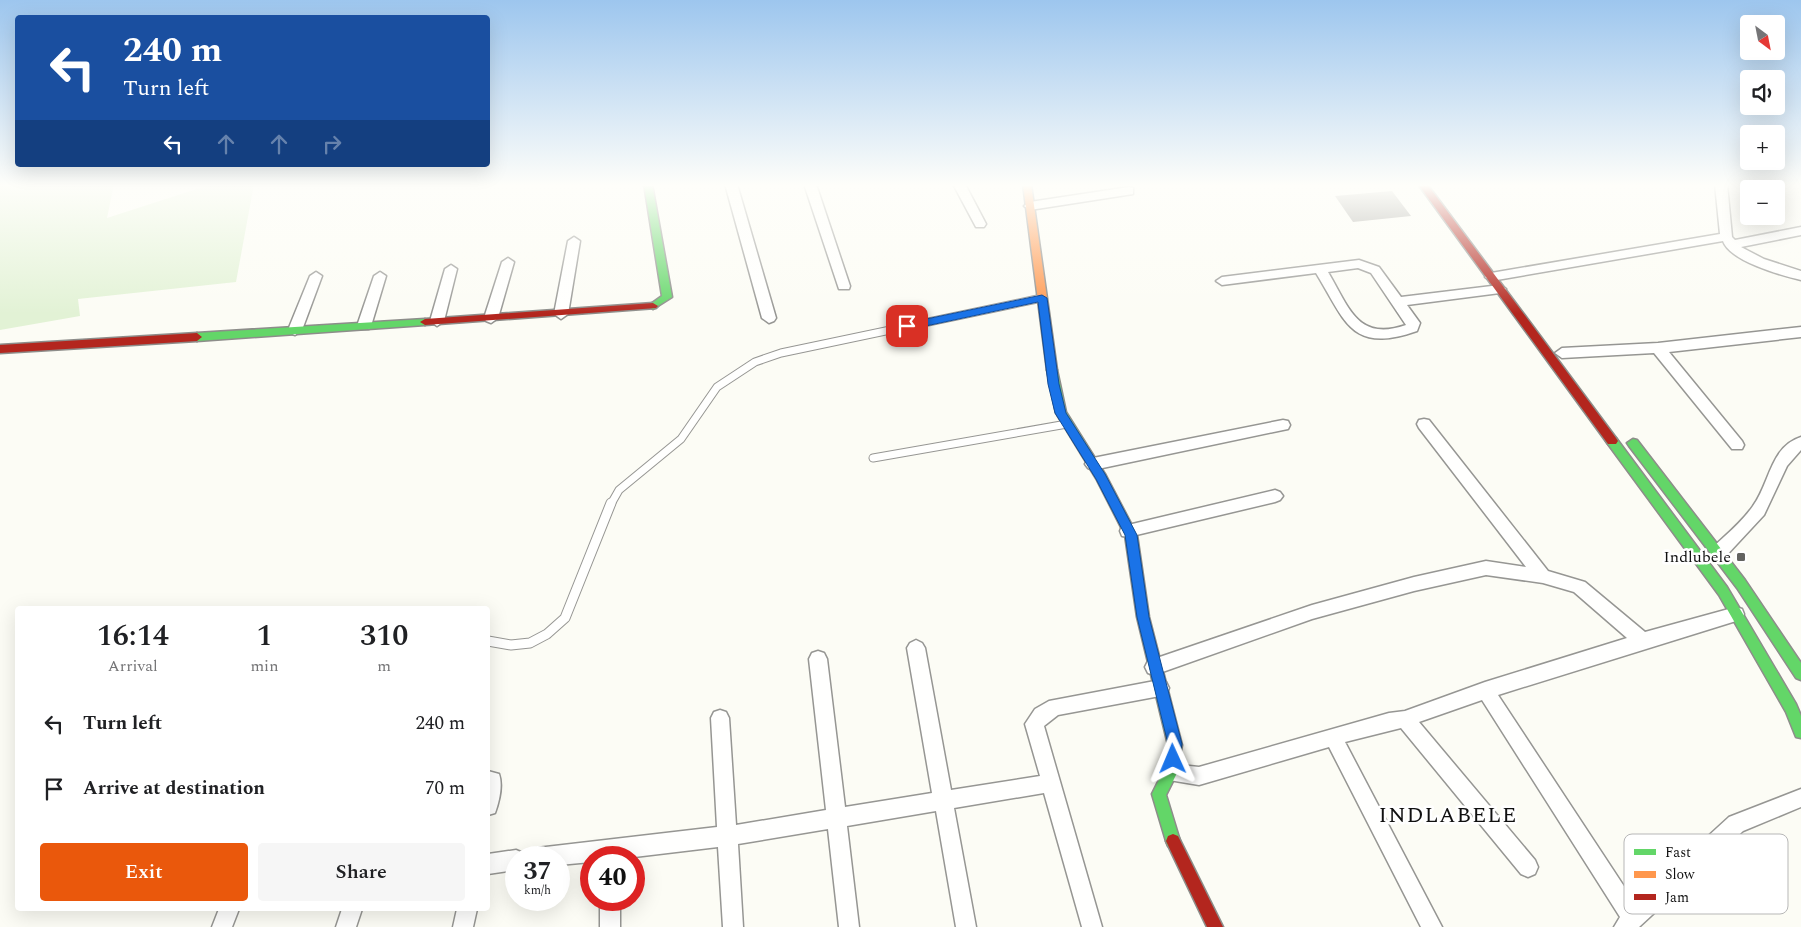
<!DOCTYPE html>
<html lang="en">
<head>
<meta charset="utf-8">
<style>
	:root { --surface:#fff; --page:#f6f6f6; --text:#202124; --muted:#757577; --accent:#ea580c }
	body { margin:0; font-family:Spectral,serif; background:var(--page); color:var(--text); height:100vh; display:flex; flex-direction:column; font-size:19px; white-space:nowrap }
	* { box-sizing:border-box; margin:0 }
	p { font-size:16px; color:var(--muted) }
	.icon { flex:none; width:28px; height:28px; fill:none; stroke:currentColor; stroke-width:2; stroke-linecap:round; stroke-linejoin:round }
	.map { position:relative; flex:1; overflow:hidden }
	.side { position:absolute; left:15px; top:606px; width:475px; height:305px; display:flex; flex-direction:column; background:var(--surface); border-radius:5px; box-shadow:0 5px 20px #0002 }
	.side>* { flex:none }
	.banner { position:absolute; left:15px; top:15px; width:475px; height:152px; border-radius:5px; box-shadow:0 5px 20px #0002; background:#1a4fa0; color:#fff; overflow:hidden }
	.needle { width:32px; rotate:148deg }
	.controls { position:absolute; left:1740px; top:15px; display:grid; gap:10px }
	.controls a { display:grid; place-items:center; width:45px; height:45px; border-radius:5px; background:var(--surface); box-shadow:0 5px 20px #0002; font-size:25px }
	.speed { position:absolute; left:505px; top:846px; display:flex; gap:10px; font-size:25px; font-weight:700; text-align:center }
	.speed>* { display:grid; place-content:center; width:65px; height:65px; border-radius:50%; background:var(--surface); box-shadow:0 5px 20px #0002; line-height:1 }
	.speed small { font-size:12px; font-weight:400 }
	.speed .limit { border:8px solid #d22; background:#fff; color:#111 }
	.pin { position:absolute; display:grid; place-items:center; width:42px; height:42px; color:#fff; margin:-21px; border-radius:10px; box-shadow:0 2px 8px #0006 }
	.me { position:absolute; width:55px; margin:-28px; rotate:359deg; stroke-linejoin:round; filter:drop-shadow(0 0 4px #0008) }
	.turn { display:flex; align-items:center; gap:18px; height:105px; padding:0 25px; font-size:22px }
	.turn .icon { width:65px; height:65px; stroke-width:2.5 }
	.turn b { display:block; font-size:35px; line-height:42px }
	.lanes { display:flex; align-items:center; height:48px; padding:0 25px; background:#0003; justify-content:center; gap:25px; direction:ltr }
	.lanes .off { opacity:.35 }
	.eta { display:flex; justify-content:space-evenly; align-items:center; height:85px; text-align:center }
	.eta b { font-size:30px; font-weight:600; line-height:35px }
	.button { display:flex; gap:10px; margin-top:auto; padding:10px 25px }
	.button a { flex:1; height:58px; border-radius:5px; background:var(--accent); color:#fff; font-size:20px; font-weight:600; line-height:58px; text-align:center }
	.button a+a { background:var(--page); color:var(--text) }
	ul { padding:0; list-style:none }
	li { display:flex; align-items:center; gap:15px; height:65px; padding:0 25px }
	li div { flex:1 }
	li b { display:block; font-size:19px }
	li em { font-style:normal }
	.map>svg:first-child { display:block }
	.green { fill:#e2f2d5 }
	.building { fill:#a09f9a }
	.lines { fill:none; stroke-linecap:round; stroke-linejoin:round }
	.lane-far1-casing { stroke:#969693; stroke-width:9 }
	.lane-casing { stroke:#969693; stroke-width:11 }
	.street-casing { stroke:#969693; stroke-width:3 }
	.fast-casing { stroke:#8d8d8a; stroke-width:3 }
	.slow-casing { stroke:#8d8d8a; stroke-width:3 }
	.jam-casing { stroke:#8d8d8a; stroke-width:3 }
	.lane-far1 { stroke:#fffffe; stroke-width:7 }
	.lane { stroke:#fffffe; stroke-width:9 }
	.street { fill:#fffffe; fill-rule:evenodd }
	.fast { fill:#63d668; fill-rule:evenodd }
	.slow { fill:#ff974d; fill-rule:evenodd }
	.jam { fill:#b3261e; fill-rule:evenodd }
	.route { fill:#1a73e8; stroke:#114b97 }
	.poi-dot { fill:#636360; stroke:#fff; stroke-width:2 }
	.labels { text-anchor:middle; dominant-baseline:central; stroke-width:5; stroke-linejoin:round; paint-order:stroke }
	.poi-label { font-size:16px; fill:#101010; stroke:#fff; text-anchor:end }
	.near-quarter-label { font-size:22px; letter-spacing:1px; fill:#101010; stroke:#fff }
	.key { fill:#fff; stroke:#b7b7b7; stroke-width:1 }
	.key-label { font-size:14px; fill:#101010 }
</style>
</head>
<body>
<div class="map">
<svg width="1801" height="927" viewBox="0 0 1801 927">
	<rect width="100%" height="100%" fill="#fcfcf5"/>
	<path class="green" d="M0,184H114L107,218L212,184H254L236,282L78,299L80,316L0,330Z"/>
	<path class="building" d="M1392,191L1411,216L1353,222L1335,196Z"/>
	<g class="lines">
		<defs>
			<path id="lane-far1" d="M873,458L1067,424
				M611,504L619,490L681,439L717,387L755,362L781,353L1042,298"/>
			<path id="lane" d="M488,641L511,645L530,643L547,634L565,618L611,503"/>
			<path id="street" d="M725,184H737L776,318L774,321L769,323L762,318Z
				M804,184H816L850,286L849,289H839Z
				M953,184H965L986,224L984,227H976Z
				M1715,184H1727L1732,237L1735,240L1801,227V235L1741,247L1764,259L1801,271V280C1780,275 1730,261 1723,241L1491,281L1485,277L1491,273L1720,234Z
				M1129,187L1133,188V194L1030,210L1024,206L1030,202Z
				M574,237L580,241L568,314L561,319L554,314L568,241Z
				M508,258L514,262L498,318L491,323L486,321L484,318L502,262Z
				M1359,260L1379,267L1401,297L1500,285L1506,289L1500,293L1407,305L1420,323L1417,331C1351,354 1346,322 1316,273L1222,285L1216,281L1222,277ZM1358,268L1371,273L1406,325C1357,342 1349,307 1328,272Z
				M451,265L457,269L444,321L437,326L430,321L445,269Z
				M316,272L322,276L302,330L295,335L290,333L288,330L310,276Z
				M380,272L386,276L371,326L369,329H359L357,326L374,276Z
				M1801,327V337L1669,352L1742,441L1744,445L1742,449H1732L1654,353L1562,358L1555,353L1562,348L1658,343Z
				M1424,419L1429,420L1548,571L1585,582L1645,632L1736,607L1742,609L1744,614L1742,619L1736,621L1498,695L1635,903L1729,817L1801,789V807L1743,831L1639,927H1614L1620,917L1482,700L1419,722L1535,860L1538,867L1535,874L1528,877L1521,874L1401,728L1345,742L1442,927H1421L1329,747L1199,785L1163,779L1161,773L1163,767L1170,764L1199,767L1389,713L1405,711L1485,682L1627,638L1574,592L1543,583L1486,575L1414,591L1312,619L1154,675L1148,673L1145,667L1148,661L1312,605L1414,577L1486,561L1526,567L1419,428L1417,424L1419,420Z
				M1283,420L1288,421L1290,425L1288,429L1283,430L1093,470L1088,468L1085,464L1088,460L1093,458Z
				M1801,437V450L1787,466L1764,515L1724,558L1718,560L1712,558L1710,553L1712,548C1726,535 1742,522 1753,506C1770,483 1770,447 1801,437Z
				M1275,490L1280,492L1283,496L1280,500L1275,502L1128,537L1122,536L1120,531L1122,526L1128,525Z
				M916,640L922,643L925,648L951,790L1040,776L1025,724L1035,709L1049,701L1160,680L1166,682L1169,688L1166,694L1160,696L1058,715L1044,726L1102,927H1082L1044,793L954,808L976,927H956L936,811L847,826L859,927H839L828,829L738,844L743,927H723L718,847L626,858H591V862L559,865V858H527L530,851L537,848L717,827L711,718L714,712L720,710L726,712L729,718L736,825L826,810L809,659L812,653L818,651L824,653L827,659L845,807L932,793L907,648L910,643Z
				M488,771L499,774C503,785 499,802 495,813L488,815Z
				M516,850L523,853L525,858H516V870L488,874V854Z
				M600,900H620V927H600Z
				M219,909H239L232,927H212Z
				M342,909H362L356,927H336Z
				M457,909H477L473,927H453Z"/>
			<path id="fast" d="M644,184H652L672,297L653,309L648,306L662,296Z
				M425,319L430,322L425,325L197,341L192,337L197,333Z
				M1052,366L1057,370L1066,412L1105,474L1137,535L1149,617L1182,745L1177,773L1166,795L1180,841L1178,846L1173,848L1168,846L1166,841L1152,794L1163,772L1168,745L1137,617L1125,535L1097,480L1056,413L1047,370Z
				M1612,437L1616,438L1727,587L1796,704L1801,716V738L1796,737L1786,712L1719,595L1608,444L1606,441L1608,438Z
				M1633,439L1637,440L1745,580L1801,663V680L1796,678L1737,588L1629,446L1627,443Z"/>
			<path id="slow" d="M1023,184H1031L1057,370L1052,374L1047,370Z"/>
			<path id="jam" d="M1418,184H1427L1616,438L1618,441L1616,444H1608Z
				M653,303L658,306L656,308L425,325L420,322L425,319Z
				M197,333L202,337L197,341L0,353V345Z
				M1173,834L1178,836L1223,927H1207L1166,841L1168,836Z"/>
		</defs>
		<use href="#lane-far1" class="lane-far1-casing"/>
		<use href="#lane" class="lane-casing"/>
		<use href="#street" class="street-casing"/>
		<use href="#fast" class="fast-casing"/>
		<use href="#slow" class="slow-casing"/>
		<use href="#jam" class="jam-casing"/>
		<use href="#lane-far1" class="lane-far1"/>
		<use href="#lane" class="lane"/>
		<use href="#street" class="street"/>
		<use href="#fast" class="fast"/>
		<use href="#slow" class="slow"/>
		<use href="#jam" class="jam"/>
	</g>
	<linearGradient id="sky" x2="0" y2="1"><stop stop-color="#9dc6ee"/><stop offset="0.59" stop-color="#fefefa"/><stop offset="1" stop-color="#fefefa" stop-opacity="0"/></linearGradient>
	<rect width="1801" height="314" fill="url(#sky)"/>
	<path class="route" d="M1042,295L1047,298L1059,384L1066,413L1105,474L1137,535L1149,617L1182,744L1178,764L1173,766L1168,764L1166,759L1168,744L1137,617L1125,535L1096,479L1055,413L1048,384L1038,302L907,330L902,326L907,323Z"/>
	<rect class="poi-dot" x="1736" y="552" width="10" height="10" rx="2.5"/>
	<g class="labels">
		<g class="poi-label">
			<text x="1731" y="557">Indlubele</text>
		</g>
		<g class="near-quarter-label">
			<text x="1448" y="815">INDLABELE</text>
		</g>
	</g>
	<rect x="1624" y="834" width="164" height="80" rx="8" class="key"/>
	<rect x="1634" y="849" width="22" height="6" fill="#63d668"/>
	<rect x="1634" y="871" width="22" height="7" fill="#ff974d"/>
	<rect x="1634" y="894" width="22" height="6" fill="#b3261e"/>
	<g class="key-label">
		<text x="1665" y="857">Fast</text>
		<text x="1665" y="879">Slow</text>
		<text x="1665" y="902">Jam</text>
	</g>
</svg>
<div class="controls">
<a><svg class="needle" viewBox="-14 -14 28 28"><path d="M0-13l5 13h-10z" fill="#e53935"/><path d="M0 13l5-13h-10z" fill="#757577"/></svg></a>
<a><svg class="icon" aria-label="sound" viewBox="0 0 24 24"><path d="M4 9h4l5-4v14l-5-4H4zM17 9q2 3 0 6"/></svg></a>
<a>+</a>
<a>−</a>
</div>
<div class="speed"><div>37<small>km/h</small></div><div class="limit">40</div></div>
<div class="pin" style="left:907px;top:326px;background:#d93025"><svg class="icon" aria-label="arrive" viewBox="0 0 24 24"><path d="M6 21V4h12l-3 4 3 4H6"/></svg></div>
<svg class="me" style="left:1173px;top:759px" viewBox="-20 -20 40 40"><path d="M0-17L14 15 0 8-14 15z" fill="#1a73e8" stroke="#fff" stroke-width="4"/></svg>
<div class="banner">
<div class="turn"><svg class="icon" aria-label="left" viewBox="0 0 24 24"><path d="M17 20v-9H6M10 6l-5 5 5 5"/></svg><div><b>240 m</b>Turn left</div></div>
<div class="lanes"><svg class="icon" aria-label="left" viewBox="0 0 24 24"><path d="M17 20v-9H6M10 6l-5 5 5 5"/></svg><svg class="icon off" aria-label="ahead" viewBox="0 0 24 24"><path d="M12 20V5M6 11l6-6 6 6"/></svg><svg class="icon off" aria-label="ahead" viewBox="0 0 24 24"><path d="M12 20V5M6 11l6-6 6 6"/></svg><svg class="icon off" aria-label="right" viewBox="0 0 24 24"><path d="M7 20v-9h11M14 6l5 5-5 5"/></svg></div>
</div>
<section class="side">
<div class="eta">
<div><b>16:14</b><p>Arrival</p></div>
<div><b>1</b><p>min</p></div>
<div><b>310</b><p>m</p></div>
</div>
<ul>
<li><svg class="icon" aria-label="left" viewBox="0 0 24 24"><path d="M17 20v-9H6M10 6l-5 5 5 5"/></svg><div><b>Turn left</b></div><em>240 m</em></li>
<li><svg class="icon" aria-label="arrive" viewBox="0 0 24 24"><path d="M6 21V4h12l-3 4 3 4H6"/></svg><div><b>Arrive at destination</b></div><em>70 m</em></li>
</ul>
<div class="button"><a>Exit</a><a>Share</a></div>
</section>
</div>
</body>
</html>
